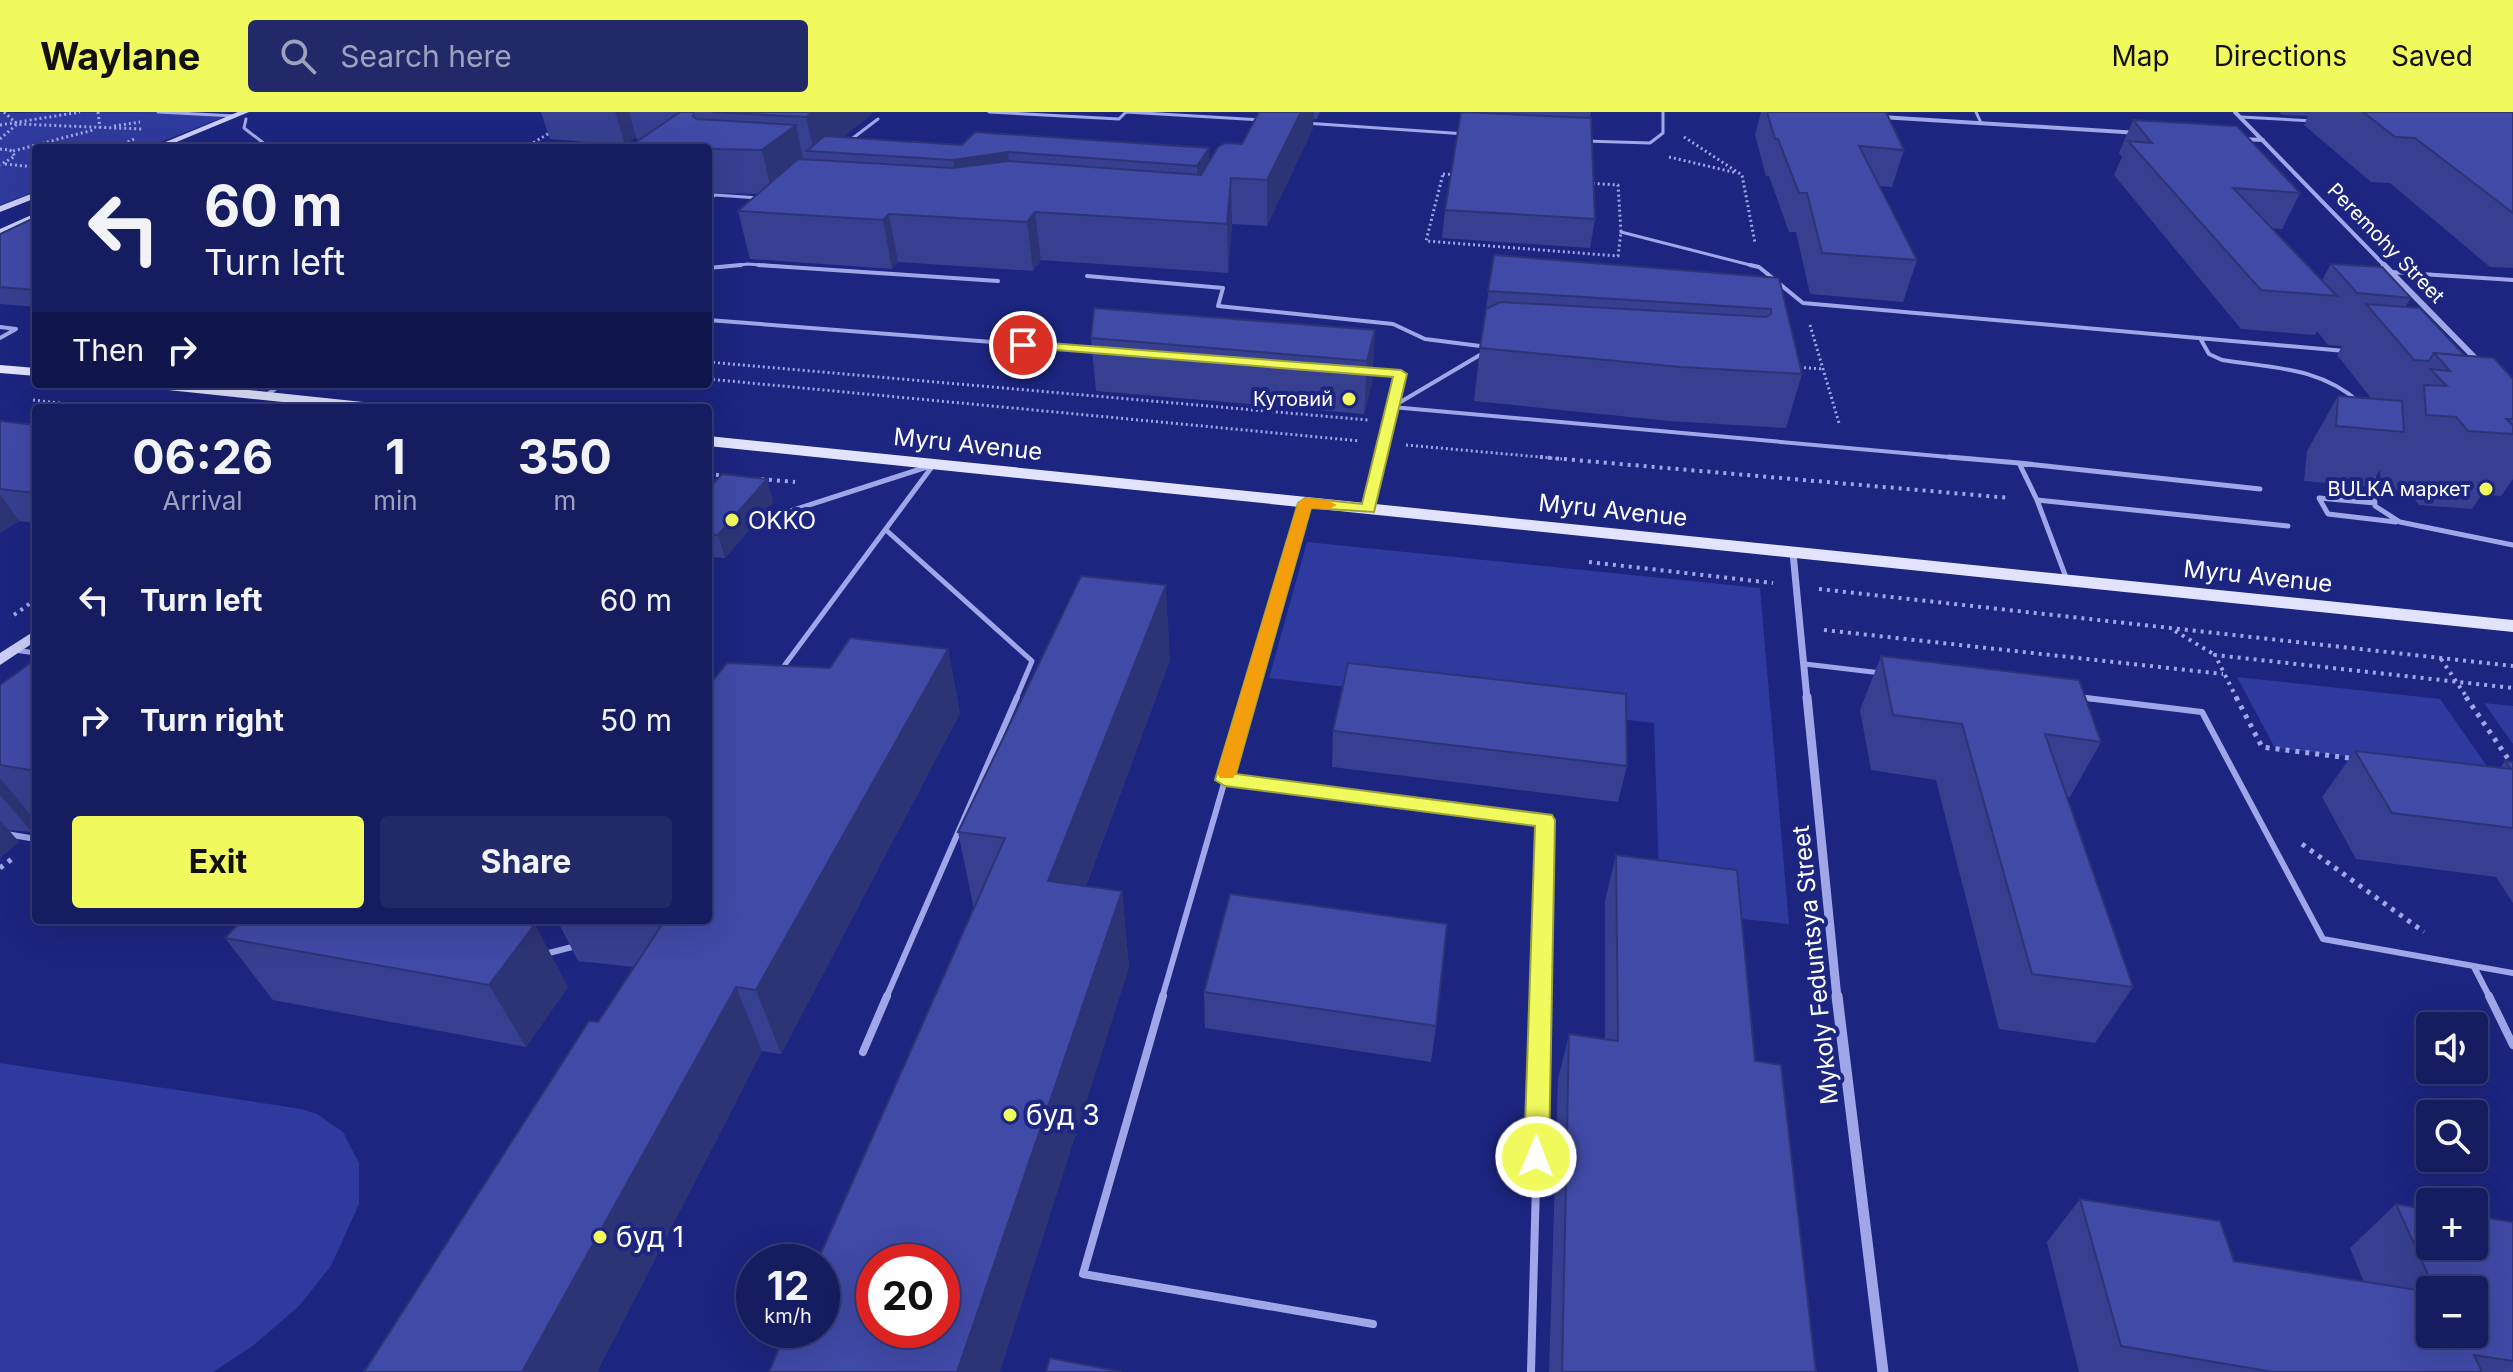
<!DOCTYPE html>
<html lang="en">
<head>
<meta charset="utf-8">
<style>
	:root { --surface:#151c5f; --page:#222968; --text:#f1f3f6; --muted:#9da1bd; --line:#343a74; --accent:#f0fa5d }
	body { margin:0; font-family:Inter,sans-serif; background:var(--page); color:var(--text); height:100vh; display:flex; flex-direction:column; font-size:30px; white-space:nowrap }
	* { box-sizing:border-box; margin:0 }
	p { font-size:26px; color:var(--muted) }
	.icon { flex:none; width:44px; height:44px; fill:none; stroke:currentColor; stroke-width:2; stroke-linecap:round; stroke-linejoin:round }
	.map { position:relative; flex:1; overflow:hidden }
	.side { position:absolute; left:32px; top:292px; width:680px; height:520px; display:flex; flex-direction:column; background:var(--surface); border-radius:8px; box-shadow:0 8px 32px #0002,0 0 0 2px var(--line) }
	.side>* { flex:none }
	.guide { position:absolute; left:32px; top:32px; width:680px; height:244px; border-radius:8px; box-shadow:0 8px 32px #0002,0 0 0 2px var(--line); background:#151c5f; color:var(--text); overflow:hidden }
	.fabs { position:absolute; left:2416px; top:900px; display:grid; gap:16px }
	.fabs a { display:grid; place-items:center; width:72px; height:72px; border-radius:8px; background:var(--surface); box-shadow:0 8px 32px #0002,0 0 0 2px var(--line); font-size:40px }
	.speed { position:absolute; left:736px; top:1132px; display:flex; gap:16px; font-size:40px; font-weight:700; text-align:center }
	.speed>* { display:grid; place-content:center; width:104px; height:104px; border-radius:50%; background:var(--surface); box-shadow:0 8px 32px #0002,0 0 0 2px var(--line); line-height:1 }
	.speed small { font-size:20px; font-weight:400 }
	.speed .limit { border:12px solid #d22; background:#fff; color:#111 }
	.pin { position:absolute; display:grid; place-items:center; width:68px; height:68px; color:#fff; margin:-34px; border:4px solid #fff; border-radius:50%; box-shadow:0 2px 8px #0007 }
	.me { position:absolute; width:88px; margin:-44px; rotate:1deg; stroke-linejoin:round; filter:drop-shadow(0 0 6px #0008) }
	.turn { display:flex; align-items:center; gap:28px; height:168px; padding:0 40px; font-size:36px }
	.turn .icon { width:104px; height:104px; stroke-width:2.5 }
	.turn b { display:block; font-size:56px; line-height:68px }
	.then { display:flex; align-items:center; height:76px; padding:0 40px; background:#0003; gap:16px; font-size:30px }
	.eta { display:flex; justify-content:space-evenly; align-items:center; height:136px; text-align:center }
	.eta b { font-size:48px; font-weight:700; line-height:56px }
	.primary-button { display:flex; gap:16px; margin-top:auto; padding:16px 40px }
	.primary-button a { flex:1; height:92px; border-radius:8px; background:var(--accent); color:#111; font-size:32px; font-weight:700; line-height:92px; text-align:center }
	.primary-button a+a { background:var(--page); color:var(--text) }
	ul { padding:0; list-style:none }
	li { display:flex; align-items:center; gap:24px; height:120px; padding:0 40px }
	li div { flex:1 }
	li b { display:block; font-size:30px }
	li em { font-style:normal }
	header { display:flex; align-items:center; gap:48px; box-sizing:border-box; height:112px; padding:0 40px; background:var(--accent); color:#111 }
	header strong { font-size:38px }
	nav { display:flex; gap:44px; margin-inline-start:auto; font-size:28px }
	.search { width:560px; height:72px; background:var(--page); display:flex; align-items:center; gap:20px; box-sizing:border-box; padding:0 28px; border-radius:8px; color:var(--muted); font-size:30px }
	.map>svg:first-child { display:block }
	.green { fill:#2f3a9e }
	.lines { fill:none; stroke-linecap:round; stroke-linejoin:round }
	.path-far2 { stroke:#9fa7e9; stroke-width:3; stroke-dasharray:2 3; stroke-linecap:butt }
	.path-far1 { stroke:#9fa7e9; stroke-width:4; stroke-dasharray:3 5; stroke-linecap:butt }
	.path { stroke:#9fa7e9; stroke-width:5; stroke-dasharray:4 6; stroke-linecap:butt }
	.lane-far4 { stroke:#9fa7e9; stroke-width:3 }
	.lane-far3 { stroke:#9fa7e9; stroke-width:4 }
	.lane-far2 { stroke:#9fa7e9; stroke-width:5 }
	.lane-far1 { stroke:#9fa7e9; stroke-width:6 }
	.lane { stroke:#9fa7e9; stroke-width:8 }
	.street-far4 { stroke:#9fa7e9; stroke-width:4 }
	.street-far3 { stroke:#9fa7e9; stroke-width:6 }
	.street-far2 { stroke:#9fa7e9; stroke-width:7 }
	.street-far1 { stroke:#9fa7e9; stroke-width:9 }
	.street { stroke:#9fa7e9; stroke-width:11 }
	.secondary { fill:#cacef7; fill-rule:evenodd }
	.primary { fill:#e2e3fe; fill-rule:evenodd }
	.wall { fill:#374090; fill-rule:evenodd }
	.shaded-wall { fill:#2d3475 }
	.building { fill:#404aa7; stroke:#2d3475; stroke-width:2; fill-rule:evenodd }
	.route { fill:#f0fa5d; stroke:#9ca23c; stroke-width:2 }
	.slow { fill:#f59e0b }
	.poi-dot { fill:#f0fa5d; stroke:#1c257f; stroke-width:3 }
	.labels { text-anchor:middle; dominant-baseline:central; stroke-width:8; stroke-linejoin:round; paint-order:stroke }
	.far-street-label { font-size:20px; fill:#fff; stroke:#1c257f }
	.far-poi-label { font-size:20px; fill:#fff; stroke:#1c257f; text-anchor:end }
	.street-label { font-size:24px; fill:#fff; stroke:#1c257f }
	.poi-label { font-size:24px; fill:#fff; stroke:#1c257f; text-anchor:start }
	.near-poi-label { font-size:28px; fill:#fff; stroke:#1c257f; text-anchor:start }
</style>
</head>
<body>
<header>
<strong>Waylane</strong>
<div class="search"><svg class="icon" aria-label="search" viewBox="0 0 24 24"><circle cx="10" cy="10" r="6"/><path d="M15 15l6 6"/></svg>Search here</div>
<nav><a>Map</a><a>Directions</a><a>Saved</a></nav>
</header>
<div class="map">
<svg width="2513" height="1260" viewBox="0 0 2513 1260">
	<rect width="100%" height="100%" fill="#1c257f"/>
	<path class="green" d="M171,0L227,4L145,36H36V79L0,93V1Z
		M1307,430L1760,476L1789,812L1723,805L1659,764L1654,611L1269,566Z
		M2237,565L2440,587L2491,660L2275,636Z
		M2484,591L2513,594V632Z
		M0,951L301,997L317,1002L343,1020L359,1051V1092L331,1154L299,1194L254,1233L213,1260H0Z"/>
	<g class="lines">
		<path class="path-far2" d="M4,0L17,12L142,17
			M98,0L100,16
			M0,13L80,0
			M114,14L140,10
			M1684,25L1742,63L1755,131
			M0,27L17,12
			M114,36L134,27
			M525,36L551,20
			M0,37L10,38L15,44L0,53
			M13,39L93,18
			M1669,45L1737,61
			M5,52L36,55
			M1443,62L1618,73L1621,120L1618,144L1426,129Z
			M1810,213L1839,311
			M708,250L1368,308
			M1794,255L1823,257
			M708,267L1360,329
			M33,288L102,296
			M1406,333L1562,347"/>
		<path class="path-far1" d="M1540,345L2010,386
			M708,362L727,364
			M761,367L795,370
			M1589,450L1773,471
			M1819,477L2513,554
			M14,503L36,487
			M1824,518L2223,562
			M2175,519L2215,543
			M2441,547L2468,587
			M2237,587L2215,543L2513,576"/>
		<path class="path" d="M2236,585L2262,635L2357,647
			M2466,585L2513,654
			M2302,732L2424,820
			M0,756L12,747"/>
		<path class="lane-far4" d="M158,0L235,4
			M989,0L1119,7L1126,0L1262,8
			M1976,0L1981,11
			M2241,5L2313,9
			M246,7L244,16L266,33L259,36
			M1305,11L1466,22
			M849,29L878,7
			M1585,29L1650,31L1663,21V0
			M708,88L715,83L759,86
			M1621,120L1758,155
			M721,155L748,152L788,155"/>
		<path class="lane-far3" d="M758,153L998,169
			M1750,153L1759,155L1803,191L2345,239
			M708,156L741,153
			M2391,160L2513,168
			M1087,164L1223,176L1218,194L1393,212L1425,227L1488,235
			M708,208L1097,238
			M0,215L16,217L0,226
			M2200,226L2209,242L2222,248C2272,256 2321,255 2360,291
			M1368,259L1401,262L1380,347
			M265,284L282,272
			M1392,295L1971,347
			M1392,295L1485,240"/>
		<path class="lane-far2" d="M1949,345L2019,351L2037,388L2067,468
			M2019,351L2260,377
			M2373,363L2375,394L2400,410L2513,433
			M2037,388L2288,414
			M2375,391L2319,386L2328,402L2396,410
			M1368,397L1381,345
			M778,403L930,354
			M886,418L1032,549L1016,587
			M14,538L36,541
			M1805,552L1881,561
			M781,558L934,352
			M2078,585L2092,587
			M1249,587L1305,391"/>
		<path class="lane-far1" d="M2078,585L2202,600L2323,827L2513,861
			M1225,668L1545,708L1540,886
			M0,721L36,727
			M545,842L576,834
			M2474,855L2490,886
			M886,886L1017,585
			M1162,886L1249,585"/>
		<path class="lane" d="M1163,884L1083,1162L1373,1212
			M2489,884L2513,933
			M863,940L887,884
			M1531,1260L1541,884"/>
		<path class="street-far4" d="M2235,0L2386,155
			M1881,5L2139,21
			M2240,27L2263,28"/>
		<path class="street-far3" d="M2384,153L2479,250"/>
		<path class="street-far2" d="M1793,441L1807,587"/>
		<path class="street-far1" d="M1807,585L1837,886"/>
		<path class="street" d="M1837,884L1883,1260"/>
		<path class="secondary" d="M238,0H249L162,36H151Z
			M36,80V86L0,100V94Z
			M36,101V108L0,124V117Z
			M36,518V529L0,553V541Z"/>
		<path class="primary" d="M0,253L36,256V264L0,261Z
			M142,272H191L382,292L389,296H340L149,276Z
			M708,324L2513,508V520L708,334Z"/>
	</g>
	<path class="wall" d="M541,0H874L842,26L962,33L1209,36V50L1242,32L1259,0H1320L1317,7H1313V16L1267,114L1232,112L1228,161L1041,148L1033,159L898,150L892,157L750,147L738,99L758,82L708,81V36H630L629,35L638,29L636,25L625,33L550,27Z
		M1461,0H1591L1590,6L1595,107L1590,136L1442,126L1445,98Z
		M1761,0H1886L1904,38L1892,75L1879,74L1917,148L1903,190L1810,182L1796,120H1789L1769,64H1766L1755,23Z
		M2279,0H2513V156L2490,155L2390,71L2371,70L2304,13L2308,4L2282,3Z
		M2133,8L2300,81L2282,117L2272,116L2322,168L2331,152L2411,186L2405,195L2465,244L2513,267V367L2501,384L2482,382L2472,397L2419,393L2408,379L2380,376V358L2369,375L2304,369L2307,339L2338,284L2371,286L2337,243L2342,234L2328,233L2317,219L2315,223L2241,217L2114,63L2122,45L2119,41Z
		M36,105V195L0,192V122Z
		M1494,143L1779,166L1802,262L1786,316L1669,309L1474,289L1480,236Z
		M1375,218L1372,271L1364,302L1096,279L1091,226Z
		M0,309L36,313V411L19,409L0,421Z
		M767,367L773,390L725,446L708,445V377Z
		M948,537L960,601L781,942L762,939L597,1260H364L634,855L578,849L557,808H708L830,556Z
		M1881,544L2101,630L2070,685H2067L2133,875L2095,931L1999,917L1936,668L1871,658L1860,598Z
		M36,547V717L32,720L8,718L19,730L0,746V573Z
		M1170,548L1086,774L1122,779L1129,856L974,797L958,720Z
		M1333,619L1627,654L1618,690L1332,655Z
		M2355,639L2500,656L2505,649L2513,650V791L2496,765L2356,747L2322,685Z
		M1616,743L1755,949L1816,1260H1549L1558,967L1569,922L1605,927V789Z
		M225,826L568,875L526,935L273,888Z
		M1204,880L1436,914L1431,950L1205,916Z
		M2080,1087L2234,1149L2364,1170L2350,1136L2396,1092L2513,1110V1260H2079L2047,1130ZM2430,1178H2474L2430,1222Z"/>
	<path class="shaded-wall" d="M615,0H629L636,25L625,33Z
		M813,0H874L824,40H814L806,5Z
		M1301,0H1314L1313,16L1267,114V68Z
		M796,13L805,56L772,82L762,38Z
		M1209,36L1210,82L1198,100L1197,54Z
		M1008,40L1013,86L960,93L953,48Z
		M1231,66L1232,112L1228,161L1227,112Z
		M708,67L712,80L708,81Z
		M1035,100L1041,148L1033,159L1027,110Z
		M889,102L898,150L892,157L883,108Z
		M1375,218L1372,271L1364,302L1367,249Z
		M767,367L773,390L725,446L718,423Z
		M0,382L19,409L0,421Z
		M1166,473L1170,548L1059,846L1048,769Z
		M948,537L960,601L781,942L756,878Z
		M0,666L36,709V717L32,720L0,683Z
		M0,708L19,730L0,746Z
		M1122,779L1129,856L1000,1260H957Z
		M535,812L568,875L526,935L489,873Z
		M736,875L762,939L597,1260H522Z"/>
	<path class="building" d="M680,0H694L693,4L697,7L796,13L762,38L629,35Z
		M712,0H813L806,5Z
		M1259,0H1301L1267,68L1231,66L1227,112L1035,100L1027,110L889,102L883,108L738,99L798,47L953,56L1008,49L1201,63L1218,35L1225,31L1242,32Z
		M1461,0L1591,6L1595,107L1445,98Z
		M1767,0H1886L1904,38L1859,34L1917,148L1822,141L1807,81H1799L1778,27H1775Z
		M2363,0H2513V101L2415,26L2395,25Z
		M2133,8L2237,14L2300,81L2233,76L2337,184L2261,178L2128,29L2152,31Z
		M975,20L1209,36L1197,54L1008,40L953,48L807,39L824,24L962,33Z
		M36,105V178L0,175V122Z
		M1494,143L1779,166L1802,262L1681,255L1480,236L1486,197L1500,190L1766,205L1771,202V197L1488,179Z
		M2331,152L2382,155L2411,186L2357,181Z
		M2366,192L2420,196L2465,244L2434,241L2429,249L2414,248Z
		M1094,196L1375,218L1367,249L1091,226Z
		M2434,241L2494,246L2513,267V307H2506L2513,313V322L2468,319L2456,305L2426,303L2424,273L2447,274L2430,257L2450,259Z
		M2338,284L2402,289L2404,320L2336,314Z
		M0,309L36,313V381L0,377Z
		M722,362L767,367L718,423L708,422V377Z
		M1081,464L1166,473L1048,769L1122,779L957,1260H769L787,1218H822V1150H817L1005,726L958,720ZM874,1150H942V1218H874Z
		M850,526L948,537L756,878L736,875L522,1260H364L589,909L598,910L665,808H708V575L727,551L830,556Z
		M1881,544L2079,568L2101,630L2045,622L2133,875L2032,862L1962,612L1893,603Z
		M36,547V659L0,653V573Z
		M1348,551L1626,582L1627,654L1333,619Z
		M2355,639L2511,657L2505,649L2513,650V716L2392,701Z
		M1616,743L1737,758L1755,949L1781,953L1816,1260H1562L1569,922L1618,929Z
		M1230,782L1447,812L1436,914L1204,880Z
		M242,808H509L535,812L489,873L225,826Z
		M2080,1087L2220,1109L2234,1149L2430,1180V1222H2474V1178H2435L2396,1092L2430,1098V1134H2474V1104L2513,1110V1249L2474,1243L2482,1260H2273L2121,1234Z
		M1050,1246L1122,1260H1046Z"/>
	<path class="route" d="M1023,229L1401,258L1407,262L1374,400L1311,396L1236,662L1552,703L1555,708L1549,1045L1545,1053L1536,1056L1528,1053L1524,1045L1535,714L1225,674L1215,668L1298,391L1305,386L1362,392L1393,265L1018,235L1017,233Z"/>
	<path class="slow" d="M1305,386L1329,389L1337,393L1329,397L1311,396L1236,661L1233,666H1220L1217,661L1298,391Z"/>
	<g class="poi-dot">
		<circle cx="1349" cy="287" r="8"/>
		<circle cx="2486" cy="377" r="8"/>
		<circle cx="732" cy="408" r="8"/>
		<circle cx="1010" cy="1003" r="8"/>
		<circle cx="600" cy="1125" r="8"/>
	</g>
	<g class="labels">
		<g class="far-street-label">
			<text transform="translate(2386 131) rotate(46)">Peremohy Street</text>
		</g>
		<g class="far-poi-label">
			<text x="1333" y="287">Кутовий</text>
			<text x="2470" y="377">BULKA маркет</text>
		</g>
		<g class="street-label">
			<text transform="translate(968 332) rotate(6)">Myru Avenue</text>
			<text transform="translate(1613 398) rotate(6)">Myru Avenue</text>
			<text transform="translate(2258 464) rotate(6)">Myru Avenue</text>
			<text transform="translate(1815 853) rotate(-96)">Mykoly Feduntsya Street</text>
		</g>
		<g class="poi-label">
			<text x="748" y="408">OKKO</text>
		</g>
		<g class="near-poi-label">
			<text x="1026" y="1003">буд 3</text>
			<text x="616" y="1125">буд 1</text>
		</g>
	</g>
</svg>
<div class="fabs">
<a><svg class="icon" aria-label="sound" viewBox="0 0 24 24"><path d="M4 9h4l5-4v14l-5-4H4zM17 9q2 3 0 6"/></svg></a>
<a><svg class="icon" aria-label="search" viewBox="0 0 24 24"><circle cx="10" cy="10" r="6"/><path d="M15 15l6 6"/></svg></a>
<a>+</a>
<a>−</a>
</div>
<div class="speed"><div>12<small>km/h</small></div><div class="limit">20</div></div>
<div class="pin" style="left:1023px;top:233px;background:#d93025"><svg class="icon" aria-label="arrive" viewBox="0 0 24 24"><path d="M6 21V4h12l-3 4 3 4H6"/></svg></div>
<svg class="me" style="left:1536px;top:1045px" viewBox="-20 -20 40 40"><circle r="17" fill="#f0fa5d" stroke="#fff" stroke-width="3"/><path d="M0-11L8 9 0 5-8 9z" fill="#fff"/></svg>
<div class="guide">
<div class="turn"><svg class="icon" aria-label="left" viewBox="0 0 24 24"><path d="M17 20v-9H6M10 6l-5 5 5 5"/></svg><div><b>60 m</b>Turn left</div></div>
<div class="then">Then<svg class="icon" aria-label="right" viewBox="0 0 24 24"><path d="M7 20v-9h11M14 6l5 5-5 5"/></svg></div>
</div>
<section class="side">
<div class="eta">
<div><b>06:26</b><p>Arrival</p></div>
<div><b>1</b><p>min</p></div>
<div><b>350</b><p>m</p></div>
</div>
<ul>
<li><svg class="icon" aria-label="left" viewBox="0 0 24 24"><path d="M17 20v-9H6M10 6l-5 5 5 5"/></svg><div><b>Turn left</b></div><em>60 m</em></li>
<li><svg class="icon" aria-label="right" viewBox="0 0 24 24"><path d="M7 20v-9h11M14 6l5 5-5 5"/></svg><div><b>Turn right</b></div><em>50 m</em></li>
</ul>
<div class="primary-button"><a>Exit</a><a>Share</a></div>
</section>
</div>
</body>
</html>
